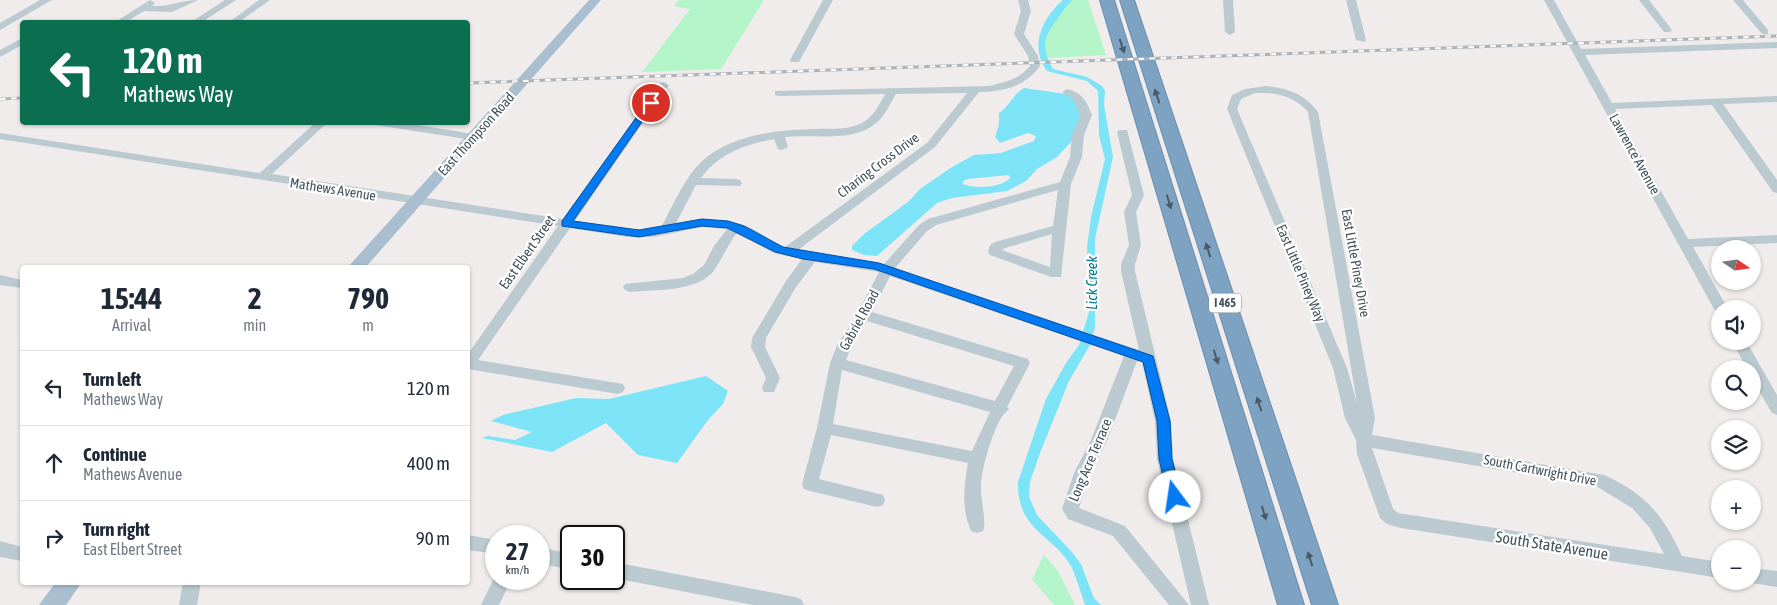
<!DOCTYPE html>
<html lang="en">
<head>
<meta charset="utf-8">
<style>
	:root { --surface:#fff; --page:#f2f2f3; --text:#1f2937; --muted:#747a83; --line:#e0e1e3 }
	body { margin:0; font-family:"Asap Condensed",sans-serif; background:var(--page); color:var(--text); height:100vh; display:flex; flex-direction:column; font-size:19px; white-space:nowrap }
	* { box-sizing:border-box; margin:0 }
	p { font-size:16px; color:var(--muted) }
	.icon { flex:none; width:28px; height:28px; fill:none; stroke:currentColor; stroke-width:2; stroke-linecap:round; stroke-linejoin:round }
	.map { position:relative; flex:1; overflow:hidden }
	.panel { position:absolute; left:20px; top:265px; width:450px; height:320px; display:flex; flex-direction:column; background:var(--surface); border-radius:5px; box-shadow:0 1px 4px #0004 }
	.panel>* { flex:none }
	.hud { position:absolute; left:20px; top:20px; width:450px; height:105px; border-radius:5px; box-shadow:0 1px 4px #0004; background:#0b6e4f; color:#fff; overflow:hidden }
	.needle { width:32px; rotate:103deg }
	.buttons { position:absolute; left:1711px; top:240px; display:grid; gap:10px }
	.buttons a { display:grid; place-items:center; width:50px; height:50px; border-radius:50%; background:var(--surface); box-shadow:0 1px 4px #0004; font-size:25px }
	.speed { position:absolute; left:485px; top:525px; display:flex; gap:10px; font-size:25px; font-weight:700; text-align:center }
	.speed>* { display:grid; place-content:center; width:65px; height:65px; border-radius:50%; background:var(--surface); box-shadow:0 1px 4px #0004; line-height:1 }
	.speed small { font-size:12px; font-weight:400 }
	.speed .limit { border:2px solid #111; border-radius:8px; background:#fff; color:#111 }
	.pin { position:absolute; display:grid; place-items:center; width:42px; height:42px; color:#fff; margin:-21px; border:2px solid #fff; border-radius:50%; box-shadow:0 1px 5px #0007 }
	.me { position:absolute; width:55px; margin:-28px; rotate:346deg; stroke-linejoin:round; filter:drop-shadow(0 0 4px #0008) }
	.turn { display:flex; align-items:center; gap:18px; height:105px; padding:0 20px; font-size:22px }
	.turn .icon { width:65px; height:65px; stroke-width:2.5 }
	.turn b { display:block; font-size:35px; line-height:42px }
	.eta { display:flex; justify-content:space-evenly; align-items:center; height:85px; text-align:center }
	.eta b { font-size:30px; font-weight:700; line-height:35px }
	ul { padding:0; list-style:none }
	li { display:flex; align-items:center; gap:15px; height:75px; padding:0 20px; border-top:1px solid var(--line) }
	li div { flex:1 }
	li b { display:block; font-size:19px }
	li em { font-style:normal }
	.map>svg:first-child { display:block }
	.green { fill:#b4f4c9 }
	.water { fill:#7ce4f6; fill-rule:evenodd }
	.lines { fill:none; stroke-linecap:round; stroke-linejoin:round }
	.highway-casing { stroke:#698eae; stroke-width:2 }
	.minor { fill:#bbc9d1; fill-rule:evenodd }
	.major { fill:#a9bfcf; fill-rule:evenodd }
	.highway { fill:#7ea3c2; fill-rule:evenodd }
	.rail-casing { stroke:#aeb2b8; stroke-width:3 }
	.rail { stroke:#fff; stroke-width:2; stroke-dasharray:5.5; stroke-linecap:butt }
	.oneway { fill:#495a66 }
	.route { fill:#047af2; stroke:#034f9d }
	.labels { text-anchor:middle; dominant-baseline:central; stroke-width:4.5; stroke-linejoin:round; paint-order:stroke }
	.shield { fill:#fff; stroke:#7b868d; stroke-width:1 }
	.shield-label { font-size:12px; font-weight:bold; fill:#43525c }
	.street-label { font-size:14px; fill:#43525c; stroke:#fff }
	.water-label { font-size:15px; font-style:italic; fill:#037c92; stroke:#fff }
	.near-street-label { font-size:16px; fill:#43525c; stroke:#fff }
</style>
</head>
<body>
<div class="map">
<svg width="1777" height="605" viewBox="0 0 1777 605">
	<rect width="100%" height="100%" fill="#f0ecec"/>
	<path class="green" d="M679,0H764L721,69L642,72L690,9L674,6Z
		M1073,0H1088L1106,55L1047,58C1038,42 1059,9 1073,0Z
		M1044,555L1058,571L1075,605H1054L1032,579Z"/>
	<path class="water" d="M1063,0H1073C1066,5 1063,12 1058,18C1043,38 1041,47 1053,69L1087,77L1102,86L1105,91L1104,105L1113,157L1095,239V328L1090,345L1069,381L1040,453L1030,482L1029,497L1037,515L1071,551L1081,564L1094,598L1101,605H1085C1081,593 1077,580 1072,568C1054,534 1017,532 1018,482L1046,399L1066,363L1079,345L1089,312L1087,247L1091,217L1105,159L1099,135L1098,91L1087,81L1047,71C1029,47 1042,18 1063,0Z
		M1024,88L1066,94L1077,101L1081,118L1071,142L1057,157L1037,169L1026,181L1007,191L952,198L937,203L877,256L864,255L852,250V246L864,234L908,202L920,189L952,167L974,155L1001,153L1034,141L1036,136L1028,133L1000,143L995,137L999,124V113C1009,107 1013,94 1024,88ZM1009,175L1010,178C1001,188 975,189 963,184V181L968,179Z
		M706,376L728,391L723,404L708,420L677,463L638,455L606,423L552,452L482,438L488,436L515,440L532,432L491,421L503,415L576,398L609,399Z"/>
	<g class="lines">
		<defs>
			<path id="highway" d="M1100,0H1114L1304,605H1278Z
				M1120,0H1134L1338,605H1312Z"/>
		</defs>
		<use href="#highway" class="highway-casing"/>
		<path class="minor" d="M40,0H52L0,30V23Z
			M150,0L155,3L152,6C172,7 179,0 198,0L172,12L144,11L126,22H115Z
			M225,0H236L202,22H191Z
			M259,0H270L239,22H229Z
			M823,0H833L800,60L799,62H791L790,60Z
			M1018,0H1028L1031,11L1024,34L1038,56L1040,66C1026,86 1003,92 979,92L935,147L798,250L884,264L919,225L928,219L1060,182L1070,157L1072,135L1080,115L1074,100L1062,92L1067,89C1083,93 1086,101 1092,115L1084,135L1082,157L1071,184L1061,277H1051L990,255L988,252L990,245L995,242L1053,226L1058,190L936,225L927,231L895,268L1139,350L1121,271V264L1129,245L1124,212L1132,195L1117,132L1119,130H1127L1144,195L1136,212L1141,245L1135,264V271L1171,421L1173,459L1209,605H1191L1157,459L1155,421L1142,362L1137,361L1107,441L1090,473L1079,508L1125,526L1189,605H1169L1113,536L1068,519L1062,509L1074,473L1091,440L1124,356L890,276L872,312L1028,359L1030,363L1007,407L1009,409C1007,411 1005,413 1004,414C994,425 981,470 981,485C980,497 987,523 983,531L977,533L971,531C961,509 964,485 968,463L831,435L819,479L883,495L885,500L883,505L877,507L810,491L804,489L802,484L817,428L830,363L838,343L851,325L879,272L815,262L796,287L766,338L765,347L780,378L774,392H764L762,388L766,378L751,347L752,338L786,281L802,259L774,253L737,233C728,244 723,257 715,269C699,293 655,289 630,292L625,290L623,287L625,284L683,278L693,274L704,265L714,246L727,229L702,227L654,237H627L570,228L478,360L623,384L625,388L623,392L618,394L468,369V354L558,226L0,139V133L260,173L316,122H328L272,174L563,219L660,83L664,82L669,85L575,221C603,225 633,233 661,227C673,206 683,180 701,162C732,134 776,130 816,129C832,128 850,131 865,121C874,115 880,104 885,94L779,96L775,95V91L989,86C1006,82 1019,79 1030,66L1028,56L1014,34L1021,11ZM967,93L927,143L785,247C773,243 763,234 751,228C726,217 701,219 675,225L696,185L740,186L742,183L740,180L736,179L701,178C718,154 746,144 774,139L778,149L782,150L788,147L785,137C813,134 853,143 876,123C885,116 890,104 896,94ZM1052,234L1050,267L1002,250L1005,248ZM867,321L1014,366L995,401L846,360L852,345ZM842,370L990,412L972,451L833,424Z
			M1223,0H1233L1235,32L1230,35L1225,32Z
			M1346,0H1356L1366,40L1365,42L1356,40Z
			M1544,0H1554L1581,49L1777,42V48L1585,55L1612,103L1777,96V102L1723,104L1777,180V193L1773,192L1712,105L1615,109L1688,239L1777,235V243L1693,247L1728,309H1720V314L1714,309Z
			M1639,0H1649L1672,30L1670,32H1664Z
			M1733,0H1743L1768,30V34H1762Z
			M22,38V45L0,57V50Z
			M1266,86C1288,88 1305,94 1318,112L1375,418L1372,435L1604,475C1646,494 1663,515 1682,556L1720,562V578L1401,528L1387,524L1380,518L1357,454L1356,440L1345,418L1333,368L1227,109L1232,95L1245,89ZM1266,93C1283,94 1297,99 1308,112L1357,403L1347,368L1237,109L1241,99L1255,93ZM1372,448L1596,486L1632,508L1650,528L1664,554L1398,513L1393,509Z
			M370,122H400L473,134L479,137L473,140L375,125Z
			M0,275L22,280V288L0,285Z
			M1732,341H1746L1777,395V415L1772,413L1752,379V369H1747Z
			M468,535L496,540V554L468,550Z
			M0,541L22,547V561L0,557Z
			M539,547L571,554V570L539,563Z
			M614,562L795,597L801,599L804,605H753L614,578Z
			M1752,568L1777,571V587L1746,582L1752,581Z
			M496,574V579H512L499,605H481Z
			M183,582H201L197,605H179Z"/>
		<path class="major" d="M589,0H601L365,268H347Z
			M56,582H82L66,605H39Z"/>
		<use href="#highway" class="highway"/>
		<defs>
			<path id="rail" d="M468,83L1777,36
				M0,99L22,98"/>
		</defs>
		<use href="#rail" class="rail-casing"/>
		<use href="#rail" class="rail"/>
	</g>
	<defs><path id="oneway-solid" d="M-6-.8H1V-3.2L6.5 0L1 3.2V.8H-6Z" transform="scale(1.25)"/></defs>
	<g class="oneway">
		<use href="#oneway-solid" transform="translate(1122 46) rotate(72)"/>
		<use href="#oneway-solid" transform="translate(1157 96) rotate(-108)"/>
		<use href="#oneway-solid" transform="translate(1169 202) rotate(73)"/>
		<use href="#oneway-solid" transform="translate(1208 250) rotate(-108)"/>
		<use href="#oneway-solid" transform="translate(1216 357) rotate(73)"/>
		<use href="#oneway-solid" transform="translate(1259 404) rotate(-108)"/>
		<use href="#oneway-solid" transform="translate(1264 513) rotate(73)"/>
		<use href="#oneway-solid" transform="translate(1310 559) rotate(-108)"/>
	</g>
	<path class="route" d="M648,101L655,103L573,221L639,230L702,219L728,221L744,226L783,247L879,263L1153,356L1170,421L1172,459L1182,497L1180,501H1170L1168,497L1159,459L1157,421L1143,362L874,269L803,259L775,252L727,228L702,226L639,237L562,226V221Z"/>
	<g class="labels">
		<rect class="shield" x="1209" y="293.5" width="32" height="19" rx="4"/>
		<g class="shield-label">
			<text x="1225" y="303">I 465</text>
		</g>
		<g class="street-label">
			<text transform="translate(476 134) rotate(-48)">East Thompson Road</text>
			<text transform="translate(1635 154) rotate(61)">Lawrence Avenue</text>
			<text transform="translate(878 165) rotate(-37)">Charing Cross Drive</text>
			<text transform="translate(333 189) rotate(9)">Mathews Avenue</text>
			<text transform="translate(527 252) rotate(-55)">East Elbert Street</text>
			<text transform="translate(1356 263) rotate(80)">East Little Piney Drive</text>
			<text transform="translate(1301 273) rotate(67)">East Little Piney Way</text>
			<text transform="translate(859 320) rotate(-61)">Gabriel Road</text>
			<text transform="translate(1090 460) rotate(-67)">Long Acre Terrace</text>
			<text transform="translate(1540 470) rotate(11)">South Cartwright Drive</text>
		</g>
		<g class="water-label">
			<text transform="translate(1091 283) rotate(-90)">Lick Creek</text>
		</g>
		<g class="near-street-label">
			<text transform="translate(1552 545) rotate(9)">South State Avenue</text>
		</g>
	</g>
</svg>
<div class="buttons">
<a><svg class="needle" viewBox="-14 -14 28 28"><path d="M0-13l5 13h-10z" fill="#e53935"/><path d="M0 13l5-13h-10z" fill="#747a83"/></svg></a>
<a><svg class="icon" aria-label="sound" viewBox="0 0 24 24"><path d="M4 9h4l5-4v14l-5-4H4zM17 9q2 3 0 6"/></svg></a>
<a><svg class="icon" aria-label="search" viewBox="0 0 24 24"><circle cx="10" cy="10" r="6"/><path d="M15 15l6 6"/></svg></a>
<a><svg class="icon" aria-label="layers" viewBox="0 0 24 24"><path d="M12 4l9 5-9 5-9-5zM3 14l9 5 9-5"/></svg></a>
<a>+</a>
<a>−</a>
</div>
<div class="speed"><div>27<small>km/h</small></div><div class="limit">30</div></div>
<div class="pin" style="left:651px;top:103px;background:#d93025"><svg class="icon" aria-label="arrive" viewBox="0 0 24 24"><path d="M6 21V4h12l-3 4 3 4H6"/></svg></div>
<svg class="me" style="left:1175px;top:497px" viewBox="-20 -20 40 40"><circle r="19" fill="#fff"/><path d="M0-13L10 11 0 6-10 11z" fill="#047af2"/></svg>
<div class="hud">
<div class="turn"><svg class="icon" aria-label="left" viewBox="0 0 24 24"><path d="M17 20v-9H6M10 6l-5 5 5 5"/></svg><div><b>120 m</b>Mathews Way</div></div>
</div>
<section class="panel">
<div class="eta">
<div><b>15:44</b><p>Arrival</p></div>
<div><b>2</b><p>min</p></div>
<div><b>790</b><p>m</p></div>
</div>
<ul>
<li><svg class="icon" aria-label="left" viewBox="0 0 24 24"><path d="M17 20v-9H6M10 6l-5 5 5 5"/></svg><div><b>Turn left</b><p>Mathews Way</p></div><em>120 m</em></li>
<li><svg class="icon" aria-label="ahead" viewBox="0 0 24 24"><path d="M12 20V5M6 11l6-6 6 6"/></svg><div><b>Continue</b><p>Mathews Avenue</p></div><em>400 m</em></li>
<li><svg class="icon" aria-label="right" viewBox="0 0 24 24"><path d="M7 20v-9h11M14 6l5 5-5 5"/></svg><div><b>Turn right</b><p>East Elbert Street</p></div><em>90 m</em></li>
</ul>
</section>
</div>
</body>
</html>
